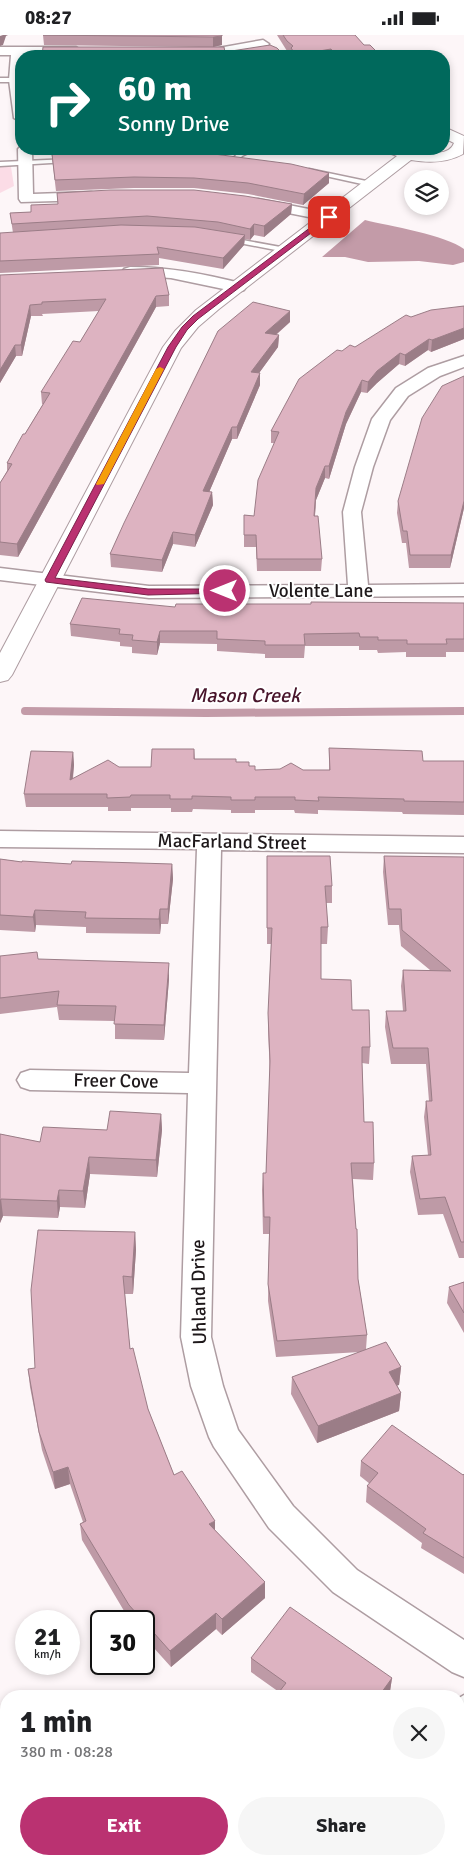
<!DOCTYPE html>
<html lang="en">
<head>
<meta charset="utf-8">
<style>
	:root { --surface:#fff; --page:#f6f6f6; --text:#202124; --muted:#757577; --accent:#ba3271 }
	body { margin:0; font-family:Signika,sans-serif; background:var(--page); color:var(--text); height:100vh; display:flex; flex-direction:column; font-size:19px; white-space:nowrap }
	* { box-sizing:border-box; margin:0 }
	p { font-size:16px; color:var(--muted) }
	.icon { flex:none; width:28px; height:28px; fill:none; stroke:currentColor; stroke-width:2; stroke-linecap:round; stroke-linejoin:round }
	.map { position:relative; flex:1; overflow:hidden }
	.sheet { position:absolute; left:0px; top:1655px; width:465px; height:175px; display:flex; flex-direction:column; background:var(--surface); border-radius:20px 20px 0 0; box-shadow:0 2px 8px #0003 }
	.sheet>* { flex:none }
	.top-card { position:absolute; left:15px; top:15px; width:435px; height:105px; border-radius:20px; box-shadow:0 2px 8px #0003; background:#00695c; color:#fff; overflow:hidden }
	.controls { position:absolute; left:404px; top:135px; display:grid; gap:10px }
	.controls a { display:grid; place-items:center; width:45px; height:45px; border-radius:50%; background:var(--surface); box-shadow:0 2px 8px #0003; font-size:25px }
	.speed { position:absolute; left:15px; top:1575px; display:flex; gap:10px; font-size:25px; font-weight:700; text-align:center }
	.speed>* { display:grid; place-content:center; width:65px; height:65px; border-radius:50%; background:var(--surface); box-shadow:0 2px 8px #0003; line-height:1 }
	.speed small { font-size:12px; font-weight:400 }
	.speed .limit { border:2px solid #111; border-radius:8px; background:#fff; color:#111 }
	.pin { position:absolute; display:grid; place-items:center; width:42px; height:42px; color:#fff; margin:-21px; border-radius:10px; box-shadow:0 2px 8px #0006 }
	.me { position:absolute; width:55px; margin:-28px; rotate:270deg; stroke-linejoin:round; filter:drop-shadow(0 0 4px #0008) }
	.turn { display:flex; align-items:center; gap:18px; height:105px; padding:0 20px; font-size:22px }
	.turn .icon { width:65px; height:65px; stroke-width:2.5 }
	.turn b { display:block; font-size:35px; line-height:42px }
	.round { display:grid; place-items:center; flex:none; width:52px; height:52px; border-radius:26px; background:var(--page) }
	.overview { display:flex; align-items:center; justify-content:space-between; height:85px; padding:0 20px }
	h1 { font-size:30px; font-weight:700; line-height:38px }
	.primary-button { display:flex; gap:10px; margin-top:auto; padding:10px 20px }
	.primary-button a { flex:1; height:58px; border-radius:30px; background:var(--accent); color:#fff; font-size:20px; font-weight:700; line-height:58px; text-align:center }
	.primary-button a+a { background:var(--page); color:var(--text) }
	.status { display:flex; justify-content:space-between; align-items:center; height:35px; padding:0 25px; background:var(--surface); direction:ltr }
	.status svg { height:14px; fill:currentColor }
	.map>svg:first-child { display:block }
	.green { fill:#fbdce6 }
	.water { fill:#c39ba8 }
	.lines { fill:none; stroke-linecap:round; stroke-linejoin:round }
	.stream { stroke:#c39ba8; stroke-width:8 }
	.service-casing { stroke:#ae9da2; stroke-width:3 }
	.minor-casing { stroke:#ae9da2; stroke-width:3 }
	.tertiary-casing { stroke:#ae9da2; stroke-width:2 }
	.service { fill:#fff; fill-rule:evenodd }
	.minor { fill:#fff; fill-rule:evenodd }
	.tertiary { fill:#fff; fill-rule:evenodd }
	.wall { fill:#be9aa6 }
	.shaded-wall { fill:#9b7d87 }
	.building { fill:#ddb3c1; stroke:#9b7d87 }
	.route { fill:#ba3271; stroke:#792049 }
	.slow { fill:#f59e0b }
	.labels { text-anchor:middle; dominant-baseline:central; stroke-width:4; stroke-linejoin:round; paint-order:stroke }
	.street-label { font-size:19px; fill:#1e181a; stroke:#fff }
	.water-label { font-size:20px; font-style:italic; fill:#48152b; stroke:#fff }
</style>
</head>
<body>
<div class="status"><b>08:27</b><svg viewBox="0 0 49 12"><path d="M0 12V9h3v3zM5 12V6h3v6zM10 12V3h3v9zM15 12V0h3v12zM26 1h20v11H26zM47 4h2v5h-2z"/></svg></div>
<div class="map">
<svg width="464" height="1830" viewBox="0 0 464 1830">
	<rect width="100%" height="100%" fill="#fdf6f8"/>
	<path class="green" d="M0,130L11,132L14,151L0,158Z"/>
	<path class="water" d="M365,185C389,191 446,200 464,214V227L453,230L419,226L368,227L345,222H322Z"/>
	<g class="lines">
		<path class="stream" d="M25,676L206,678L464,676"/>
		<defs>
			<path id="service" d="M0,43H21V47H0Z
				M248,114H257L242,121L237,127H233L231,126L237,119Z
				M70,124V126L68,127L0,131V127Z
				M309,134L371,147L375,149L371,151L312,138H309Z
				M226,202L286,213L290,215L286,217L229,206H226Z"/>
			<path id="minor" d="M263,5L269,9L267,12L216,21H186L185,19L191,15L213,14Z
				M0,12H76L82,16L76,20L21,21V87L14,83L9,45L11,20H0Z
				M21,111V114H32L33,159L91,157L96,158L98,161L96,164L91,165L21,167L19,164L18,114Z
				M258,164L329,178L334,179L336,182L334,185L329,186L253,171L251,168L253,165Z
				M130,232C169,232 206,239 244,249L246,252L244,255L238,257L171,243L124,240L122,237L124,234Z
				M464,321V332L440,341L408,361L390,385L373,432L361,477L368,550L464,549V561L149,563L0,545V533L149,551L348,550L343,477L355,432L372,384L396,353L428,333Z
				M0,796L464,802V818L221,815L211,1302L223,1351L238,1395L293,1471L357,1535L464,1605V1642L452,1637L333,1557L269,1493L214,1412L209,1402L191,1351L181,1302L188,1058L30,1055L21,1052L17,1045L21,1038L30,1035L189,1038L197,814L0,812Z
				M464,1660V1702L459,1704V1663Z
				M347,1824H387L384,1830H344Z"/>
			<path id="tertiary" d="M444,92L464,101L463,119C447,128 429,128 411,125L219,274L198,292L181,313L12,640L8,645L0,647V618L163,312L175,296L196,275L397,121L386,117L383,114C390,114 397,113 403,114C417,115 448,125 454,108L444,103Z"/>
		</defs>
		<use href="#service" class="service-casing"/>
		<use href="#minor" class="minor-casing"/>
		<use href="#tertiary" class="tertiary-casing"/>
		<use href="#service" class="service"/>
		<use href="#minor" class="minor"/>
		<use href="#tertiary" class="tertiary"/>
	</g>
	<path class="wall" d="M43,0H222V10L214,12L225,17L285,21H42L199,12L44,10Z
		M277,0H355L364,10L381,21H291V19L287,16Z
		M51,114H155V115L329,148L303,170L248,159L194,153H134L56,156Z
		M57,158L292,169L291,179L264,202L254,200L250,205L245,204L244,210L223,234L159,223V230L0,238V198H13L10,178L31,177L58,169Z
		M0,240L169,260V271L156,272L18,522L0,520V448L7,436V428L43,369H42L41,357L80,307L99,276L42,279L43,281H31L22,321H16L0,348Z
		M464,271V304L431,317L428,315L405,331L399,329L377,348L367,358L361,357L346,389L329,444L325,443L316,465L315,481L322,524L321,536H257L256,512H244V480L254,481L274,408H271V396L342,316L355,312L411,282Z
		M290,287L276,300H279L278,312L259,338L260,350L237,404H232L209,457H212L213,470L195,512L173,509L162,537L111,532L110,519L218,296Z
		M464,341V473L450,533H409L406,508H402L397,478L398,466Z
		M464,568V617H446V622H406V617L378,618L377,615H359V611H305L304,623H265V619L217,616V609L160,608L157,620L132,618V612L120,611V607L71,601L70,589L175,572L311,569Z
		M329,713L423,726H464V780L403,779L402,777L318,775V779L295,778L294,775H255V778H231V775L193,774L192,777H171V773H131V776H108V772H26L24,759L73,717L74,730L73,744L119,732H151L194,714L195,724L236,727L249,731L255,735H329Z
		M267,821L332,851V868H326L328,892L327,909H321V944L352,975L370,1012L369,1029L362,1028L364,1087L374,1128L373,1145L353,1144L358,1244L367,1300L366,1314L401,1332L399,1350H397L401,1358L399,1376L317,1408L291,1359L292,1342L360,1317L276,1322L268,1266L269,1199H263L262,1155L263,1138H266L270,1040L268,995L271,909H267Z
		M384,821L464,822V1223H459L443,1179L418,1180L410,1137L412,1121L428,1120L424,1082L426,1066H429L426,1029H391L385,992L386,976H403L401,951L403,935H430L401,911L399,890H388L383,837Z
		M0,824L22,827L71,829H172L173,844L168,889H161L160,899L86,898V892L36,890L35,897L0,895Z
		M0,921L38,924L169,944L164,1005L115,1004V986L59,985L57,972L0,979Z
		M161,1079L162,1095L157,1142L90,1139L85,1173L60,1172L58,1183L3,1181L0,1188V1099L40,1107L107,1095Z
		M135,1197L136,1215L133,1259H125L130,1314L148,1374L174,1440L215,1495L265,1547V1563L222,1600L216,1594L171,1632L144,1602V1586H130L82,1505L80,1489L83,1487L70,1449L55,1454L42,1415L30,1352L28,1334L35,1333Z
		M464,1247V1298L447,1268L449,1252Z
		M361,1426L463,1440L464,1439V1539L421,1513L422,1508L366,1467L367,1451L370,1449L360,1441Z
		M251,1623L392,1643L390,1656L387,1661H276L279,1657L251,1637Z
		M260,1824L255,1830H157Z"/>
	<path class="shaded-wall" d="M3,0H8L6,1L3,10L0,11V1Z
		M222,1V10L213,12V2Z
		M331,14V21H296V20Z
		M329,138V148L303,170L304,159Z
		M292,169L291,179L264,202V191Z
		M254,189V200L250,205V194Z
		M245,200L244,210L223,234V223Z
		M156,261V272L18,522L17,509Z
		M30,270L31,281L22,321L21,310Z
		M290,276V287L265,309V298Z
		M464,293V304L431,317L432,305Z
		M279,300L278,312L251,349V337Z
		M429,304L428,315L405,331V320Z
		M15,310L16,321L0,348V335Z
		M400,318L399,329L377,348L367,358L368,347L377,336Z
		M260,338V350L237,404V392Z
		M362,345L361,357L346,389L329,444V431L346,377Z
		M232,392V404L204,469L203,456Z
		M325,431V443L316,465L314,493L316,453Z
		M212,457L213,470L195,512V500Z
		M464,466V473L450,533L451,520Z
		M173,497V509L162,537V525Z
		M160,596V608L157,620V607Z
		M73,717L74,730L71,758L70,745Z
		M172,829L173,844L168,889V874Z
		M160,874L161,889L160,899L159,884Z
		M35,875L36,890L35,897L33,882Z
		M169,928V944L164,1005V990Z
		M161,1079L162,1095L157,1142L156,1125Z
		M89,1122L90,1139L85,1173L83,1156Z
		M59,1155L60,1172L58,1183L57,1166Z
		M1,1164L3,1181L0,1188V1166Z
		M135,1197L136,1215L133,1259L132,1242Z
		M401,1332L399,1350L387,1354L389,1337Z
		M401,1358L399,1376L317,1408L318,1391Z
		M68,1432L70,1449L55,1454L53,1437Z
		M215,1486V1503L209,1489Z
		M265,1547V1563L222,1600V1584Z
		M216,1578V1594L171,1632L170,1616Z
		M392,1643L390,1656L387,1661H379Z
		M251,1824H260L255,1830H247Z"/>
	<path class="building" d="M43,0H222V1L213,2Z
		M283,0H355L364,10H370L381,21H337L331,14L296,20L291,13L293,11L287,6Z
		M270,10L277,13L285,21H42L43,12H224L225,17Z
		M183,115L291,129L329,138L304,159L248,148L194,143L134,142L55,145L52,119L118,116Z
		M110,155H194L245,161L292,169L264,191L254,189L250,194L218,187L147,181L12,189L10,178L31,177V170L58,169L57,158Z
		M121,190L195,192L245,200L223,223L157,212L159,219L0,226V198Z
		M163,233L169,260L156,261L17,509L0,507V448L12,429L7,428L23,399H25L50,358L41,357L73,306L80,307L106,264L42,267V269L30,270L21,310H15L0,335V240Z
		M253,267L290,276L265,298L279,300L251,337L260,338L237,392H232L203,456L212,457L195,500L173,497L162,525L110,519L124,488L218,296Z
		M464,271V293L432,305L429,304L405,320L400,318L377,336L368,347L362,345L346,377L329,431H325L316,453L314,481H318L322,524H257L256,500H244V480L254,481L258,445L279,397L271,396L299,344L337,315L342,316L350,310L355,312L406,280L411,282L431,275Z
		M464,341V466L451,520H410L407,496H403L398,466L422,383L442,351Z
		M82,563L175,572L176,569H311V567L464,568V604H446L447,609H407V605H378V602H360L359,598L304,599L305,610H265V606L217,604V596H160L157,607L132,605L133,600L119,599L120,594L70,589Z
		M329,713L422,716L423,726H464V767L404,766V764L318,762L319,766L295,765V762H255V765H231V762L192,761V764H170V760H131L130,762L107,763V759H24L31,716L73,717L70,745L108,725L119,732H151L152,714H194V724H236V727H249V731H255V735L280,734L291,728L303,735H330Z
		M267,821H330L332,851H325L328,892H321V944L351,945L352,975H369L370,1012H362V1027L364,1087H373L374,1128H351L356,1194H357L358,1244L367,1300L277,1306L268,1249L270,1182H264L263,1138H266L270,1026L268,978L272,893H267Z
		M384,821L464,822V1207H461L445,1162L420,1164L412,1121L431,1120L426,1066H432L428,1013H393L386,976H406L403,935L451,936L402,895L401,874H389Z
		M0,824L22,827V826L71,829L72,826L172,829L168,874H160L159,884L85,883L86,877L35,875L33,882L0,880Z
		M37,917L38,924L169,928L164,990L114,989L116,971L57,970L59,956L0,963V921Z
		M110,1076L161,1079L156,1125L89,1122L83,1156L59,1155L57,1166L1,1164L0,1166V1099L40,1107L43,1092L107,1095Z
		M38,1195L135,1197L132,1242L123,1241L130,1314L133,1313L148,1374L174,1440L182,1436L215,1486L209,1489L265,1547L222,1584L216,1578L170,1616L129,1570L80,1489L86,1486L68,1432L53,1437L39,1397L28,1334L35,1333L31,1255Z
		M464,1247V1278L449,1252Z
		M386,1307L401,1332L389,1337L401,1358L318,1391L292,1342Z
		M392,1390L463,1440L464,1439V1523L423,1498L426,1494L367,1451L378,1438L361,1426Z
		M290,1572L392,1643L379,1661H276L286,1648L251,1623Z
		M142,1824H146L154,1830H137Z
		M162,1824H251L247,1830H237L231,1826L228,1830H157Z"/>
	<path class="route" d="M327,180L332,182L198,284L187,295L176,312L55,543L148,554H225L230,556L228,558L148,560L46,547L45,545L168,312L182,292L193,281Z"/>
	<path class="slow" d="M160,332L164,334L104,449L97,450L96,449L156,334Z"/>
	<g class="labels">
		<g class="street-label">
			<text x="321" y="556">Volente Lane</text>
			<text transform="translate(232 807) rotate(1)">MacFarland Street</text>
			<text transform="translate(116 1046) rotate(1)">Freer Cove</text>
			<text transform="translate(199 1257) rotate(-91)">Uhland Drive</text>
		</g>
		<g class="water-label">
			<text x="245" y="660">Mason Creek</text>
		</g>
	</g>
</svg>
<div class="controls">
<a><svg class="icon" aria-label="layers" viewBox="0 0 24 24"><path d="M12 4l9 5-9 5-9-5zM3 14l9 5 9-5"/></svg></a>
</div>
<div class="speed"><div>21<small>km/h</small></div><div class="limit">30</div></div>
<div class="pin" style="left:329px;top:182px;background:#d93025"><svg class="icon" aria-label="arrive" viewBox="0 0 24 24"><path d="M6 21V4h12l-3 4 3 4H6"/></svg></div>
<svg class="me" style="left:225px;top:556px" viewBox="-20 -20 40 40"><circle r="17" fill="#ba3271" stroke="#fff" stroke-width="3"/><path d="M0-11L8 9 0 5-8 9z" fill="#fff"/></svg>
<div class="top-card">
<div class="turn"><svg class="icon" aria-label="right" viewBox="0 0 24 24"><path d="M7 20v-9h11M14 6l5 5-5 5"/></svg><div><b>60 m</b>Sonny Drive</div></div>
</div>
<section class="sheet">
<div class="overview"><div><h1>1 min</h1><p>380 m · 08:28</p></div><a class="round"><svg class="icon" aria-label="close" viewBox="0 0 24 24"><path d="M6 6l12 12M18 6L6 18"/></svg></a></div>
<div class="primary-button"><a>Exit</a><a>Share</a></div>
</section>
</div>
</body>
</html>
